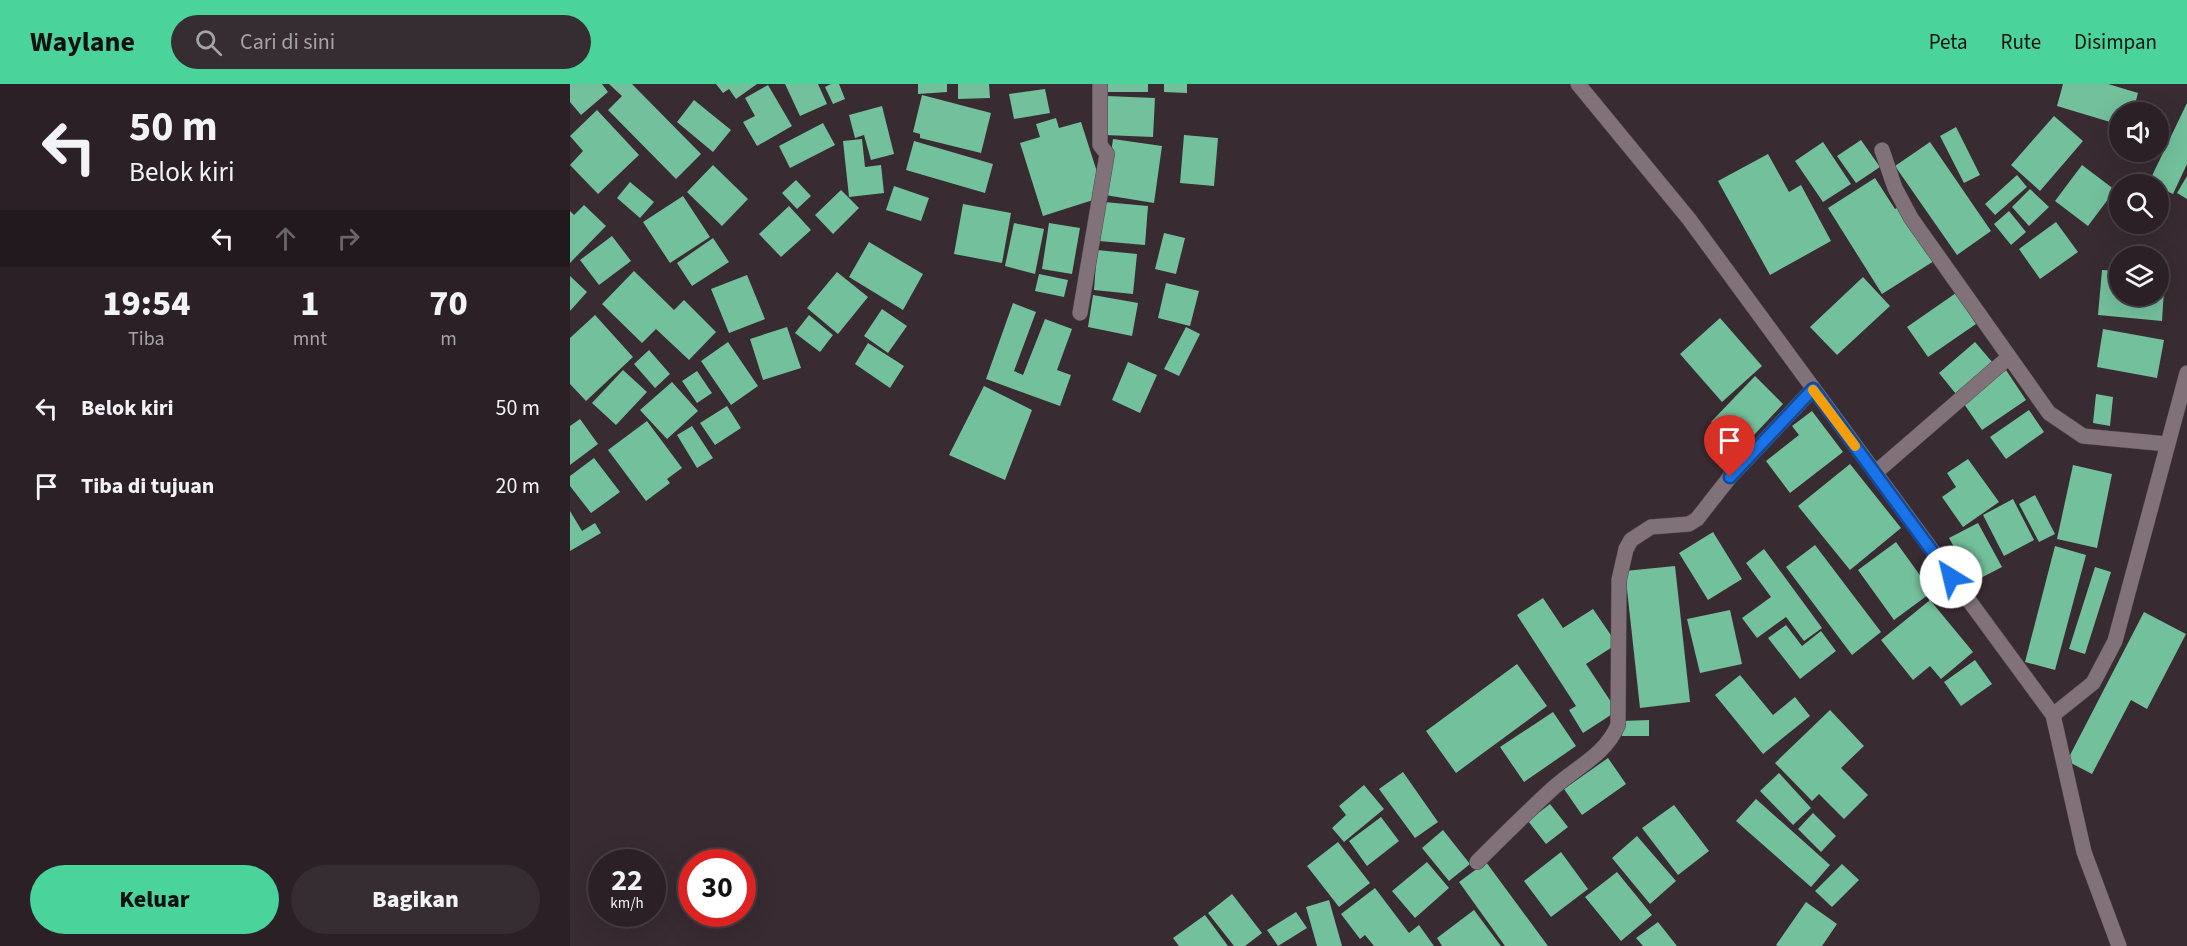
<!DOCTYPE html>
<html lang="id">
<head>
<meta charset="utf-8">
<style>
	:root { --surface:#2a2026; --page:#362d32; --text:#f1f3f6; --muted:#a5a3a7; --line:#463e43; --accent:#4ad49c }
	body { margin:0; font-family:"Source Sans 3",sans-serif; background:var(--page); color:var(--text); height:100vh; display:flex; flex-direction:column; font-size:22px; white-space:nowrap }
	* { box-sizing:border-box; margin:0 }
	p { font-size:20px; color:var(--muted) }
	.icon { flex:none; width:33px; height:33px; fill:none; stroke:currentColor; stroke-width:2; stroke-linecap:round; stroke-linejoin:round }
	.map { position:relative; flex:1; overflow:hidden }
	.side { display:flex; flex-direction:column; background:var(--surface); width:570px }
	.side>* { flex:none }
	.top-card { background:#2a2026; color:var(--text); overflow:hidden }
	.tools { position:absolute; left:1539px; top:18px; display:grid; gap:12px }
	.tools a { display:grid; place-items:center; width:60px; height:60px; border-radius:50%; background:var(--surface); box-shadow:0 6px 24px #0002,0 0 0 2px var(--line); font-size:30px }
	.speed { position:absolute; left:18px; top:765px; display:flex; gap:12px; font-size:30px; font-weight:700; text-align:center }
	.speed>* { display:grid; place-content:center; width:78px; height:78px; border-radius:50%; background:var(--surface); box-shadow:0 6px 24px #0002,0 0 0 2px var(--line); line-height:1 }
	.speed small { font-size:15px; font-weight:400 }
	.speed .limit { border:9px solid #d22; background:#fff; color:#111 }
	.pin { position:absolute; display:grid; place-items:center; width:51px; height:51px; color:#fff; margin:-62px -26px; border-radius:50% 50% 50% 0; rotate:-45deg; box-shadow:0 0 6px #0007 }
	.pin .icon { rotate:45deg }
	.me { position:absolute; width:66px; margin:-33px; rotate:324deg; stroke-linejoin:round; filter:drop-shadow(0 0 4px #0008) }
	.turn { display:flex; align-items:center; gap:21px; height:126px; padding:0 30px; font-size:27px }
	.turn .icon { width:78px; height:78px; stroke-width:2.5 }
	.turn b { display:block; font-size:42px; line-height:51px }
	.lanes { display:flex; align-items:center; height:57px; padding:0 30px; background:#0003; justify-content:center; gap:30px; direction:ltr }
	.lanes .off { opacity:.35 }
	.eta { display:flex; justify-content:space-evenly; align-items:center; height:102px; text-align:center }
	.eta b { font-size:36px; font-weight:800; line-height:42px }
	.action { display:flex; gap:12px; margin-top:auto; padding:12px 30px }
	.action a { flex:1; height:69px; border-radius:36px; background:var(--accent); color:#111; font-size:24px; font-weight:800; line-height:69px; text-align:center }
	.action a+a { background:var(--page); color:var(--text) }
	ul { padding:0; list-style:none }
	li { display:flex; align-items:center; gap:18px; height:78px; padding:0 30px }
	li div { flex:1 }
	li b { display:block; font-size:22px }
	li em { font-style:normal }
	header { display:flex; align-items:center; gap:36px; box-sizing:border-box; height:84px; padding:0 30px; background:var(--accent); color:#111 }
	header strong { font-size:28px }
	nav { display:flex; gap:33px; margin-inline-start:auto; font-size:21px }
	.search { width:420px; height:54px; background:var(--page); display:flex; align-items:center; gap:15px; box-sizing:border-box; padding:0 21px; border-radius:33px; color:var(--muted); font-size:22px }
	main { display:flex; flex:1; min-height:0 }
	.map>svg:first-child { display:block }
	.building { fill:#73c09c }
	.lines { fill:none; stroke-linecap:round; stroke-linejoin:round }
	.minor-casing { stroke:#53484d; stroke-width:16 }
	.minor { stroke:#817279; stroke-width:15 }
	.route-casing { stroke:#114b97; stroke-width:15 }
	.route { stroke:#1a73e8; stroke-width:10 }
	.slow { stroke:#f59e0b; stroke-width:10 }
</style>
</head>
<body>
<header>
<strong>Waylane</strong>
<div class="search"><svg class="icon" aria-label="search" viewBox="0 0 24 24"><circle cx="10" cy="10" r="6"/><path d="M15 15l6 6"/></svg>Cari di sini</div>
<nav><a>Peta</a><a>Rute</a><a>Disimpan</a></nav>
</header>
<main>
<section class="side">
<div class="top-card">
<div class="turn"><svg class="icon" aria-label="left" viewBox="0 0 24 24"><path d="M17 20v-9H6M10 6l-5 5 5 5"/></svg><div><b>50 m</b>Belok kiri</div></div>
<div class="lanes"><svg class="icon" aria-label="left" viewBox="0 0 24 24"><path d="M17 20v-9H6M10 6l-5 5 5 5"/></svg><svg class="icon off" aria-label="ahead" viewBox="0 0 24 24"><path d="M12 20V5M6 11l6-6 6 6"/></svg><svg class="icon off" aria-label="right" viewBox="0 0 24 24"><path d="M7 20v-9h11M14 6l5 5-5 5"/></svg></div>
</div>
<div class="eta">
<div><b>19:54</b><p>Tiba</p></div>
<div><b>1</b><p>mnt</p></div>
<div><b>70</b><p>m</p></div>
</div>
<ul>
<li><svg class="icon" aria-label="left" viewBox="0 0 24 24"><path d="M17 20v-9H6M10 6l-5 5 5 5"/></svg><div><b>Belok kiri</b></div><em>50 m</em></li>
<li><svg class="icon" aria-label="arrive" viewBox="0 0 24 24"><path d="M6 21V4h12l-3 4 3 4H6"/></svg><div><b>Tiba di tujuan</b></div><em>20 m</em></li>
</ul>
<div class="action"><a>Keluar</a><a>Bagikan</a></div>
</section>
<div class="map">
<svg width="1617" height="862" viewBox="0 0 1617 862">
	<rect width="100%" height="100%" fill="#382b32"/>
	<path class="building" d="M0,0H32L38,8L11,31L0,18Z
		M39,0H62L131,70L106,95L38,26L52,12Z
		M146,0H187L166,15L159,5L153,9Z
		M215,0H248L257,20L230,32Z
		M261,0H269L275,15L263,20L255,3Z
		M348,0H377V8L348,10Z
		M388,0H419L420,14L388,15Z
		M533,0H578V8H532Z
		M594,0H617V9L594,8Z
		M1493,0H1538L1568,9L1563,28H1550V41L1487,22Z
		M198,1L222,42L187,62L173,38L185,32L175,14Z
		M475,5L480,29L444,35L439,10Z
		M352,11L421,29L411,69L350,54V50L343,48Z
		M537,12L585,14L583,53L535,51Z
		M124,16L161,46L143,68L107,38Z
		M1617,19V80L1603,110L1588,103V100L1579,98Z
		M312,22L324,70L301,76L294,51L285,54L279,31Z
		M27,26L69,71L28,110L0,81L13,67L0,52Z
		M1484,32L1513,57L1470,107L1441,81Z
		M486,34L489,44L511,38L529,94L523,116L473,132L450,59L470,53L466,40Z
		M253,39L265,61L220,84L209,62Z
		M1386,43L1410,91L1394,99L1370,52Z
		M614,51L648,54L644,102L610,99Z
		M292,55L295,83L311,81L314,109L279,113L273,57Z
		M543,55L592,62L584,119L535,111Z
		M1291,56L1310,83L1286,99L1267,72Z
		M344,57L423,80L415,109L336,86Z
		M1253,58L1281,100L1253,118L1225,77Z
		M1360,58L1421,147L1387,171L1325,82Z
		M1198,70L1219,108L1231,101L1261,157L1200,191L1148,97Z
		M143,81L178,115L152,142L117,108Z
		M1512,81L1545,106L1518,142L1485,117Z
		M1447,91L1457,103L1425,131L1415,120Z
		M1617,92V115L1607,109Z
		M1305,94L1325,125L1329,123L1364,177L1312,210L1258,124Z
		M226,96L241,112L227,125L212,109Z
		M60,98L84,118L70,134L47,114Z
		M324,102L359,114L351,137L316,126Z
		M1460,105L1479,123L1459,142L1442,123Z
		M271,106L289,124L263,150L245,131Z
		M113,112L140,153L100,179L73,138Z
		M534,118L578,122L575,161L529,157Z
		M393,120L441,129L432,179L384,170Z
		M14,121L36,142L0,179V127L4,131Z
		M219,122L241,146L211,173L189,150Z
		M1439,127L1456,148L1441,161L1424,140Z
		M1486,138L1508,168L1470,195L1449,165Z
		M444,139L474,145L465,190L435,182Z
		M479,139L510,144L502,190L472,185Z
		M594,149L615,154L606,190L585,185Z
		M42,152L61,177L29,201L10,176Z
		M143,154L159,178L122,202L107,179Z
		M299,158L353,190L333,226L279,193Z
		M527,166L567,170L563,210L524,206Z
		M1532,186L1550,187V212H1588V190L1595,191L1592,237L1528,231Z
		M64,187L104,226L114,216L146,248L119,276L86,245L72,259L32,220Z
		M267,188L298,213L268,250L237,224Z
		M469,190L498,196L494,213L465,207Z
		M177,191L195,235L159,249L141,205Z
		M0,192L17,208L0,227Z
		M1293,193L1320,222L1267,271L1240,243Z
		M596,199L629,207L620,242L588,234Z
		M1386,209L1406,240L1358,273L1337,243Z
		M523,211L568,219L562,252L518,243Z
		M443,219L466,228L444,287L453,291L475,235L502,245L487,286L501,291L490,322L416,295Z
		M312,225L337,242L318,269L294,252Z
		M25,231L63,273L16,317L0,300V254Z
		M239,231L263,251L250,268L225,249Z
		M1150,234L1192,282L1152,318L1110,270Z
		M217,243L231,284L193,296L180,255Z
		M616,243L630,250L609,292L594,285Z
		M1533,245L1594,256L1587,294L1527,283Z
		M158,258L188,302L161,321L131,277Z
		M1405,258L1423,279L1386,310L1369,289Z
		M298,259L334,282L320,304L285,280Z
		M79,266L100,290L85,304L64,280Z
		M558,278L587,291L570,329L542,316Z
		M53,286L77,308L46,341L22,319Z
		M1436,286L1456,316L1412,346L1392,317Z
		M127,287L142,309L127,319L112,297Z
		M1185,292L1213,320L1170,366L1141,338Z
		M102,298L128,327L97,355L70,326Z
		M414,302L462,326L435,396L379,371Z
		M1526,310L1543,313L1540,342L1523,339Z
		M157,322L171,344L145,361L130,339Z
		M1459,326L1474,348L1436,375L1420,353Z
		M1242,327L1273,368L1220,409L1196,377L1229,351L1222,342Z
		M10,335L28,360L0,381V342Z
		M77,337L112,384L97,395L100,399L76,417L38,366Z
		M122,342L143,374L127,384L107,351Z
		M24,374L50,408L21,429L0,402V392Z
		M1398,375L1429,418L1393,443L1372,413L1386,403L1377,389Z
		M1280,380L1331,444L1280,486L1228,422Z
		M1503,381L1542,390L1527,464L1487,455Z
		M1465,411L1485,450L1469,458L1449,420Z
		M1443,415L1464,456L1434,472L1413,431Z
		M0,427L12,447L25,439L31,449L0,467Z
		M1408,439L1432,483L1403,498L1379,454Z
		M1143,448L1172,495L1138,516L1109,469Z
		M1326,458L1362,508L1324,536L1288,486Z
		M1245,461L1311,548L1282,571L1216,483Z
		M1485,462L1516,471L1485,586L1455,578Z
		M1194,465L1252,544L1234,557L1216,533L1187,554L1172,534L1201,513L1176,479Z
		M1105,482L1120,618L1070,624L1055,487Z
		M1525,483L1541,488L1515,570L1499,565Z
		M973,514L993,544L1023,525L1047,560L1016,580L1047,627L1013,649L999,626L1006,622L947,531Z
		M1360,516L1403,568L1371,595L1360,582L1343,596L1311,556Z
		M1160,526L1172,580L1130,589L1117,535Z
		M1574,528L1616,550L1577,625L1561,616L1522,690L1497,677Z
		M1216,541L1232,562L1251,547L1266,567L1230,595L1198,554Z
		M1405,576L1422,600L1391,622L1374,598Z
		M947,580L977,622L886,689L856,647Z
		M1170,591L1203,631L1225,613L1240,632L1193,670L1145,611Z
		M1260,626L1294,662L1271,684L1298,711L1274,735L1249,710L1242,717L1205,679Z
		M983,628L1006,662L954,698L930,663Z
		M1079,636V652H1052V637Z
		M1038,674L1056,700L1012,731L994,705Z
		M833,688L868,738L845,754L809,705Z
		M1209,689L1241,724L1223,741L1190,707Z
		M794,701L814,725L774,758L762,744L776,731L769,722Z
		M1186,715L1260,781L1241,803L1166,737Z
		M980,720L998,743L976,760L958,737Z
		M1104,721L1139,767L1108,791L1072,744Z
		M1243,729L1266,752L1251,768L1228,745Z
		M811,733L829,757L797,782L779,757Z
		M873,746L900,780L879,797L852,764Z
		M1067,752L1106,797L1080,820L1042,774Z
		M768,758L800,799L769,823L737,782Z
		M991,768L1018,805L981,833L954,797Z
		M857,778L879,804L845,834L822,807Z
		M916,778L978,862H935L889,798Z
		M1272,780L1289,796L1262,823L1245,807Z
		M1047,788L1082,831L1051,857L1015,813Z
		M805,804L839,849L849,841L864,862H804L795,851L790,855L771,830Z
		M662,810L692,849L675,862H664L638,829Z
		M759,816L772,862H747L736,823Z
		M1236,818L1267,840L1252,862H1208L1206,861Z
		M904,826L931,862H872L867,854Z
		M726,828L737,844L708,862L697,846Z
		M635,831L658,862H609L603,854Z
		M1088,838L1107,862H1073L1066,854Z"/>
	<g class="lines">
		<defs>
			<path id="minor" d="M1008,0L1119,135L1483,631
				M1312,66L1325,104L1341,134L1479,329L1513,352L1597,360
				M510,229L537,70L530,61V0
				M1305,389L1439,273
				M907,778C931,754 955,730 980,707C1004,684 1035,672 1048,641L1049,496L1056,465L1061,456L1081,443L1119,440L1127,435L1160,393L1243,305
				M1549,862L1514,768L1483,631L1523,599L1545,557L1617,289"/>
		</defs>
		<use href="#minor" class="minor-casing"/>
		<use href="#minor" class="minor"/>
	</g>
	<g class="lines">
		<defs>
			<path id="route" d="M1160,393L1243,305L1381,493"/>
		</defs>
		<use href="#route" class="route-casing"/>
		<use href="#route" class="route"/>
		<path class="slow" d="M1243,306L1285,362"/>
	</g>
</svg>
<div class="tools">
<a><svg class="icon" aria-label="sound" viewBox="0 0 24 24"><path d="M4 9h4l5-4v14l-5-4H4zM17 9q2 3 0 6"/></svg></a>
<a><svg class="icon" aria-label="search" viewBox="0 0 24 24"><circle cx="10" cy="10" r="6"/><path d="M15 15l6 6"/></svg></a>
<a><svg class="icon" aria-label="layers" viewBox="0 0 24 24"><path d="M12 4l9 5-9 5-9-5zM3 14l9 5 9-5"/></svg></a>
</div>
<div class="speed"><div>22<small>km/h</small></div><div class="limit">30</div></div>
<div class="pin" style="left:1160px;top:393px;background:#d93025"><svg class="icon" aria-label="arrive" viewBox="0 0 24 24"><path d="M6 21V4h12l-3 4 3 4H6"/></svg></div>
<svg class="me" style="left:1381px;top:493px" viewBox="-20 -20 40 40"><circle r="19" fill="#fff"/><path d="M0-13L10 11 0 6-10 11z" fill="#1a73e8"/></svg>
</div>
</main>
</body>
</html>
